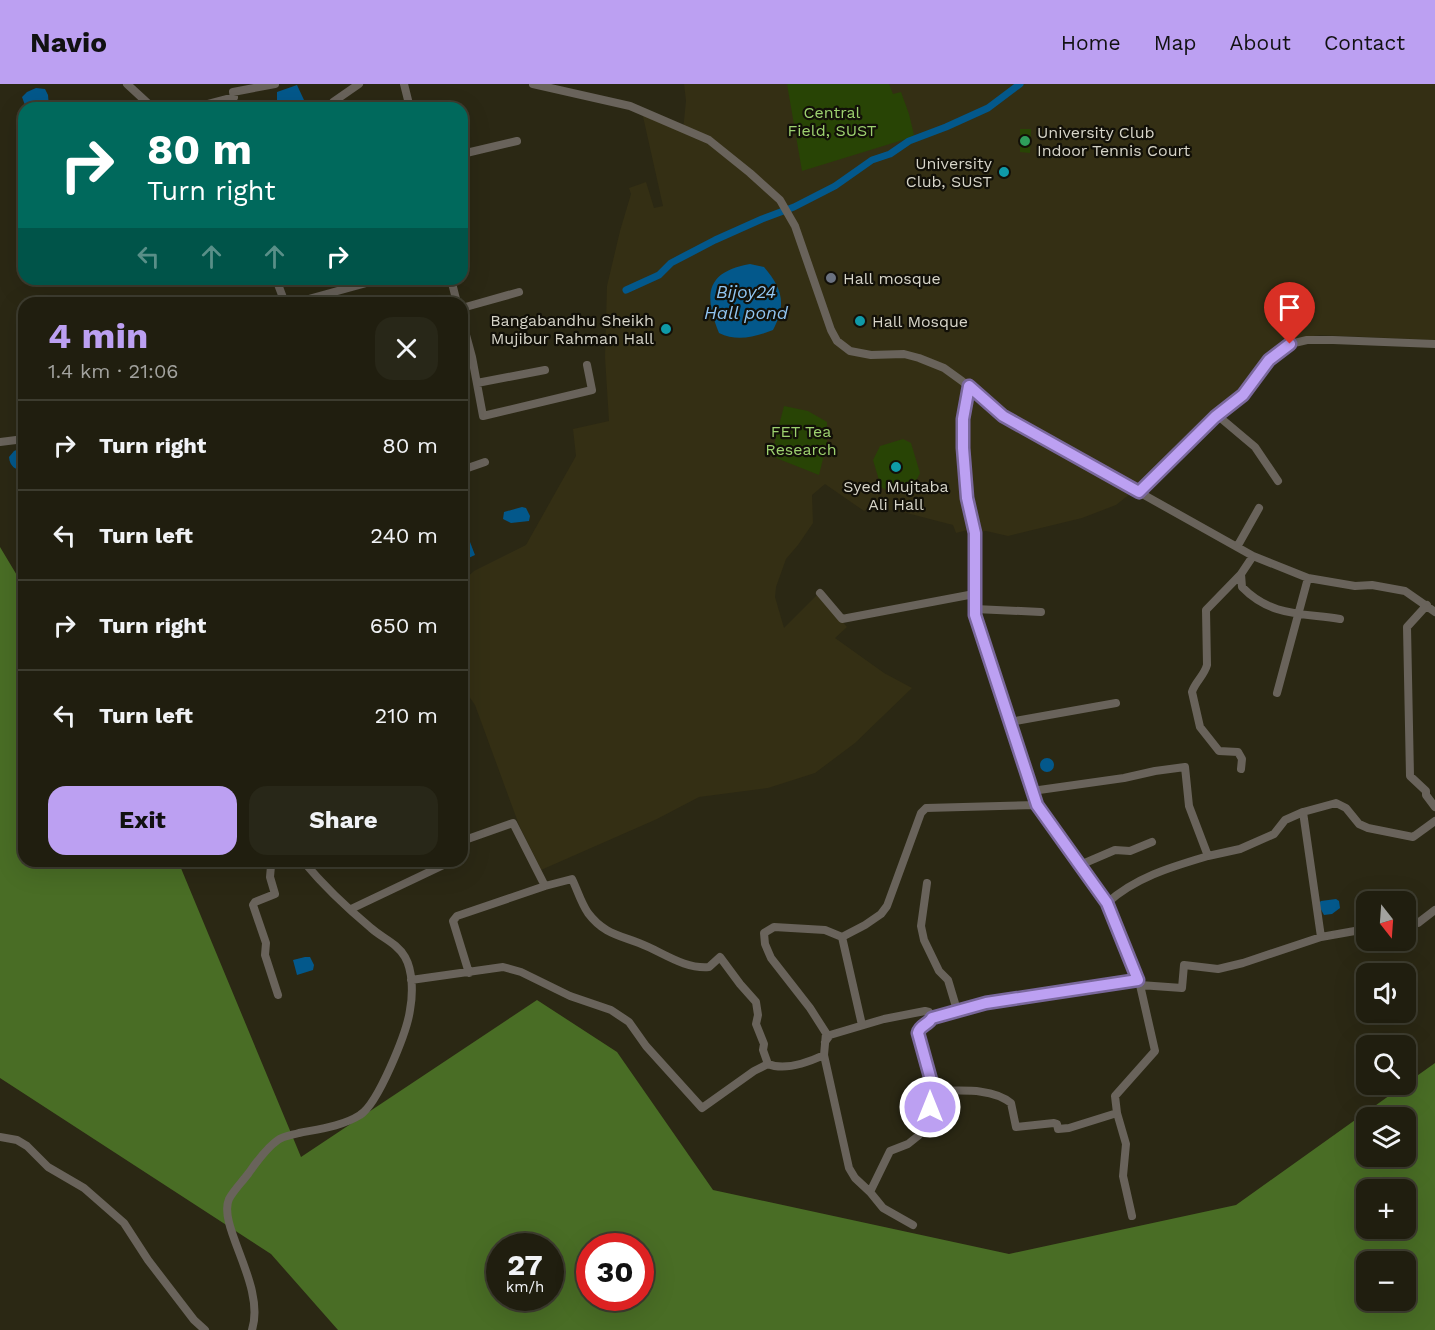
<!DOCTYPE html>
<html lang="en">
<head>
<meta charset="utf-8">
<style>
	:root { --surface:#201e0f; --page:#282718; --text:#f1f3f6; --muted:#a2a29e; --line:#3d3c2f; --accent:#bca0f2 }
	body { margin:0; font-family:"Work Sans",sans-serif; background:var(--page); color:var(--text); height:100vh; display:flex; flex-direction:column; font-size:22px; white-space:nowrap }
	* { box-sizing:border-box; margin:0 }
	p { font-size:20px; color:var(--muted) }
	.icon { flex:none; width:33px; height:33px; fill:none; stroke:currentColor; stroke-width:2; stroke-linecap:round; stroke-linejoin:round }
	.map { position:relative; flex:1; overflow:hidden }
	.sheet { position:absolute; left:18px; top:213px; width:450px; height:570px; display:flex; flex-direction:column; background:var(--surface); border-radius:18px; box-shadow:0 6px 24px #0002,0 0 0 2px var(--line) }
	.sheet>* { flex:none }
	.guide { position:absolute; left:18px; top:18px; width:450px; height:183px; border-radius:18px; box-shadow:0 6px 24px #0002,0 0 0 2px var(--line); background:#00695c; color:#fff; overflow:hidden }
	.needle { width:39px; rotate:163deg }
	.tools { position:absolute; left:1356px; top:807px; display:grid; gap:12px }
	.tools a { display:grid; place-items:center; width:60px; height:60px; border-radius:12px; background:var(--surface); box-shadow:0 6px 24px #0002,0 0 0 2px var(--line); font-size:30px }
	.speed { position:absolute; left:486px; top:1149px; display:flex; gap:12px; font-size:30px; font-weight:700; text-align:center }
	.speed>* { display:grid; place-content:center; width:78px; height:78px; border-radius:50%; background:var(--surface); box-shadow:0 6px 24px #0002,0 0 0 2px var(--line); line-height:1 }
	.speed small { font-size:15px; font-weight:400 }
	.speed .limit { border:9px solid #d22; background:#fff; color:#111 }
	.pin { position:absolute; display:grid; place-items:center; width:51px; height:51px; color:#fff; margin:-62px -26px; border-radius:50% 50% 50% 0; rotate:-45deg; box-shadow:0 0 6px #0007 }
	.pin .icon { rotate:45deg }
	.me { position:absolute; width:66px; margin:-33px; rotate:0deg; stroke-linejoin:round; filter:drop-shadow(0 0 4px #0008) }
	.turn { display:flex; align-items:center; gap:21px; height:126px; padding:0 30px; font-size:27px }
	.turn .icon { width:78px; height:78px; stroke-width:2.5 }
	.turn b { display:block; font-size:42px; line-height:51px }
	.lanes { display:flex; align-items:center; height:57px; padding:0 30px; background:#0003; justify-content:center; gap:30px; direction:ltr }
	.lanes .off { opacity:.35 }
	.round { display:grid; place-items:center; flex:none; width:63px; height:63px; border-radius:18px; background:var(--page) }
	.summary { display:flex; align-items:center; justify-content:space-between; height:102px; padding:0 30px }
	h1 { font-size:36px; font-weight:700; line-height:45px; color:var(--accent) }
	.button { display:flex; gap:12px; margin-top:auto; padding:12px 30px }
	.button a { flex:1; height:69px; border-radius:18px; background:var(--accent); color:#111; font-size:24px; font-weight:700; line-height:69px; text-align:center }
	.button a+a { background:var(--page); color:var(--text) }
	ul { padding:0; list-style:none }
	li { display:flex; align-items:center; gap:18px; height:90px; padding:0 30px; border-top:2px solid var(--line) }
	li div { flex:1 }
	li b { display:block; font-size:22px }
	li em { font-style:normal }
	header { display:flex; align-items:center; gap:36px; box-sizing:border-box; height:84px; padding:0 30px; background:var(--accent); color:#111 }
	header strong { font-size:28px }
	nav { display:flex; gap:33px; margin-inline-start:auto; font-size:21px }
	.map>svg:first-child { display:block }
	.built { fill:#342f14 }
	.green { fill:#284405 }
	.forest { fill:#496d25; fill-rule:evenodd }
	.water { fill:#03588b }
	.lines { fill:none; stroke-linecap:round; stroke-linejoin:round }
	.canal { stroke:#03588b; stroke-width:7 }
	.minor { stroke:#69635b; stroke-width:8 }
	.route-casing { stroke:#7a689d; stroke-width:15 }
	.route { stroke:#bca0f2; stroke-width:10 }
	.leisure-dot { fill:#2e9e5b; stroke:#121008; stroke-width:2 }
	.culture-dot { fill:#0f9aa8; stroke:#121008; stroke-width:2 }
	.worship-dot { fill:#6b7280; stroke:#121008; stroke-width:2 }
	.labels { text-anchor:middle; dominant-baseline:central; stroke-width:4.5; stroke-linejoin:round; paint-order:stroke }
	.park-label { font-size:16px; fill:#9dd16f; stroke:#121008 }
	.poi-label { font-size:16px; fill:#d6d4c8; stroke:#121008; text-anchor:start }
	.water-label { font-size:18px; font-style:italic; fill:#91c5f1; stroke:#121008 }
</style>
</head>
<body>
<header>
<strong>Navio</strong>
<nav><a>Home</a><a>Map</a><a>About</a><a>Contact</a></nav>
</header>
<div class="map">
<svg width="1435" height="1246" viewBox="0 0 1435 1246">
	<rect width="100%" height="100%" fill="#2b2814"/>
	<path class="built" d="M684,0H1435V256L1320,251L1288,256L1280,260L1267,273L1244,306L1197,344L1140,402L1116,421L1082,434L1008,452L986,447L976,448L975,444L956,449L953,441L895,426L875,427L871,423L864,427L825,400L812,411L813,439L798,461L786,475L776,503L775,513L784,544L818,510L847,543L835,554L884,589L912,604L855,659L815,689L768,704L699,713L657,735L541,786L519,741L475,621L464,605H462V498L474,487L526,461L576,372L573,345L609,337L605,273L607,202L620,147L631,110L629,104L646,98L654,124L663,122L642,28L683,47L686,17Z"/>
	<path class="green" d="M787,0H889L893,10L901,8L909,30L914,51L906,55L802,87Z
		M1020,45H1031L1030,69L1020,68Z
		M784,322L808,327L827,338V359L819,391L771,372Z
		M903,355L911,359L920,389L916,397L886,406L881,403L873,376L880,362Z"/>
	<path class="forest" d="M0,463L24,503V777H178L301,1073L537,916L617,968L713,1106L1009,1170L1236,1121L1435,979V1246H338L271,1170L0,994ZM1366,1034H1406V1072H1366ZM1366,1106H1406V1144H1366ZM500,1162H550V1214H500ZM590,1162H640V1214H590ZM1366,1178H1406V1216H1366Z"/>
	<path class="water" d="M297,1L304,16L305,24H280L277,20V8Z
		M36,4L45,5L48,11L49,23L26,24L22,13L27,8Z
		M750,180L764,183C782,204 787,220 773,246C755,253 737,258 719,249C704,211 705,188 750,180Z
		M24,363V388C15,385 10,383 9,373L14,367Z
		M522,423L526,424L530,432L529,437L511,439L503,435L504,428Z
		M470,458L475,471L462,477V459Z
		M1040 681a7 7 0 1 1 14 0a7 7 0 1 1-14 0Z
		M1336,815L1339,817L1340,824L1332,830L1324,831L1318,820L1321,817Z
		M305,873H310L314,881L313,886L297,891L293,876Z"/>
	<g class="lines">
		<path class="canal" d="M626,206L659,191L671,179L715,156L762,135L794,123L835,102L872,76L890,70L909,57L946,43L988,24L1020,0"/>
		<path class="minor" d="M127,0L153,24
			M404,0L410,24
			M533,0L630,22L709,56L750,89L780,116L795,142L831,246L837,257L850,267L871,271L904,270L919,274L944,284L962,297L1003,332L1253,472L1308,494L1355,502L1372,501L1405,507L1435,528
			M192,24L234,13L233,8L275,0
			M334,24L333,18L359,0
			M462,70L517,57
			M276,195L285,219
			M451,195L457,219
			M294,219L381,195
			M462,224L519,208
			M462,236L472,273L483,332L592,306L587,281
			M477,299L545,286
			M1217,331L1255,363L1278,397
			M0,358L24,355
			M462,386L485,378
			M1139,408L1215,333L1243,311L1269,276L1290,260L1307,256H1333L1435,260
			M1237,463L1259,424
			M1253,472L1241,490L1242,503C1271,533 1303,529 1340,535
			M820,509L842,535L974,510
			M1427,521L1407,543L1410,692L1426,707V711L1435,723
			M975,525L1041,528
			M1277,609L1308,494
			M1010,638L1116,619
			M1241,685L1242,675L1238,668L1219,667L1200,643L1192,608C1195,598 1204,592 1207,581L1206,526L1241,490
			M1032,707L1124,694L1155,687L1185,683L1189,722L1208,772L1240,765L1274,750L1285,736L1303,728L1336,719L1346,724L1359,740L1368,744L1413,753L1435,737
			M1303,728L1321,853
			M462,757L513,739L545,802L572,795C577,805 581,819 588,829C603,849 618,851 639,859C663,868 683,885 709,883L720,873L740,900L756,918L758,931L756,940L764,960L763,966L768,980
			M462,768V772
			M1080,781L1115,766L1130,767L1152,758
			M927,799L921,842L924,856L939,887L948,896L957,926
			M1107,819C1136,793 1171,783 1208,772
			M351,825L452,777
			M1406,840L1418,839L1435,826
			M842,853L862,941
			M469,889L453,837L457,832L545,802
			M411,896L503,883L521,888L570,912L611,926L629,938L646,962L702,1024L754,987L768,980C785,987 809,978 824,971
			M1140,901L1182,904L1184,881L1218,885L1243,879L1321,853L1366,845
			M278,911L265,871L266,859L253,821L255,818L275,810L270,793L271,782L276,780L303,778
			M825,958L830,951L884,935L925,927L929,928L932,934
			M934,1007C959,1007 991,1003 1011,1019L1016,1043L1054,1039L1057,1040L1058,1045L1069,1044L1117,1029L1115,1012L1155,967L1140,901L1107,819L1037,721L975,531V449L967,414L963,365V335L969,302
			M1117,1029L1126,1060L1123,1092L1132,1132
			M0,1053L17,1056L27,1062L48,1083L84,1104L124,1139L148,1176L194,1236L205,1246
			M870,1108L890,1067L908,1060L918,1052L927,1040L934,1007L919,949C920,941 928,941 932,934L986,919L1138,896
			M913,1141L883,1124L870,1108L855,1094L849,1084L824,971L826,949L810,924L771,874L765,860L764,849L774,843L825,846L842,853L865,841L881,830L887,822L921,729L926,724L1037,721
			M252,1246C266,1201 217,1142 229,1115C233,1107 242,1098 248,1090C256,1079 266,1064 278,1056C283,1052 293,1051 299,1049C319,1045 343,1042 360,1031C378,1020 407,948 410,926C413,910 413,887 405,873C397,859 382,854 371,844C347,824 323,801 303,777"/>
	</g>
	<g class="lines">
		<defs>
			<path id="route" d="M930,1023L934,1007L918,949C920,941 928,941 932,934L986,919L1138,896L1107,819L1037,721L975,531V449L967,414L963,364V335L969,302L1003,332L1139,408L1215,333L1243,311L1269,276L1290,260"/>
		</defs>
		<use href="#route" class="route-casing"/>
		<use href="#route" class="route"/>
	</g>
	<circle class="leisure-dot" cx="1025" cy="57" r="6"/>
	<g class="culture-dot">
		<circle cx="1004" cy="88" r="6"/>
		<circle cx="860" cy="237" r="6"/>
		<circle cx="666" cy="245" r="6"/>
		<circle cx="896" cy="383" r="6"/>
	</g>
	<circle class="worship-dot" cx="831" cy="194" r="6"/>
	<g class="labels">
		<g class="park-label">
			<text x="832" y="28">Central<tspan x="832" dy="18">Field, SUST</tspan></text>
			<text x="801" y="347">FET Tea<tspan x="801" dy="18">Research</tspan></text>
		</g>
		<g class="poi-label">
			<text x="1037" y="48">University Club<tspan x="1037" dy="18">Indoor Tennis Court</tspan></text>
			<text x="992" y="79" text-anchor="end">University<tspan x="992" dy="18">Club, SUST</tspan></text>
			<text x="843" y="194">Hall mosque</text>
			<text x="654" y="236" text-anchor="end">Bangabandhu Sheikh<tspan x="654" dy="18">Mujibur Rahman Hall</tspan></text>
			<text x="872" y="237">Hall Mosque</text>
			<text x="896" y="402" text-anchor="middle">Syed Mujtaba<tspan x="896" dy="18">Ali Hall</tspan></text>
		</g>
		<g class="water-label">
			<text x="746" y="207">Bijoy24<tspan x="746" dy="21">Hall pond</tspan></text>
		</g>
	</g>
</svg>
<div class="tools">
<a><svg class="needle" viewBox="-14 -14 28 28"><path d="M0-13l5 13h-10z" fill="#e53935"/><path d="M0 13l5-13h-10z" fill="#a2a29e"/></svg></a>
<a><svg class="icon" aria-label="sound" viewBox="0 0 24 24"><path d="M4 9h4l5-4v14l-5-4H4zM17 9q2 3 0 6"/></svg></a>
<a><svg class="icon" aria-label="search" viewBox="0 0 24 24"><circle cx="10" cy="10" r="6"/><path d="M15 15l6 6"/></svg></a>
<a><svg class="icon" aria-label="layers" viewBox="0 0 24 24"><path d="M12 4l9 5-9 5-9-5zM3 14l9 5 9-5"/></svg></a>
<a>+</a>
<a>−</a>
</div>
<div class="speed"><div>27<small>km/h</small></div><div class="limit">30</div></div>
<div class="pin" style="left:1290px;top:260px;background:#d93025"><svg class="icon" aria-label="arrive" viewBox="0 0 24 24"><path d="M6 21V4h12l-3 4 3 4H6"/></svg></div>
<svg class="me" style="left:930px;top:1023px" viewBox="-20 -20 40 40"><circle r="17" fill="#bca0f2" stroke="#fff" stroke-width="3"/><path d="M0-11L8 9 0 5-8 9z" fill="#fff"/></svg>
<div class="guide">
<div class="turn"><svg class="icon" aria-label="right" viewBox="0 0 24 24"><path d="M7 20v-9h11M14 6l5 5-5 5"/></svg><div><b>80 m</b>Turn right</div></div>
<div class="lanes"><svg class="icon off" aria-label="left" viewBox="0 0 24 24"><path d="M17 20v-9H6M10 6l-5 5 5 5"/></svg><svg class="icon off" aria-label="ahead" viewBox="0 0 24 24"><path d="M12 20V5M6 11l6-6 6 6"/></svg><svg class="icon off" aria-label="ahead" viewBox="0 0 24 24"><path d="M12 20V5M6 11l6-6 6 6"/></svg><svg class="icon" aria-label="right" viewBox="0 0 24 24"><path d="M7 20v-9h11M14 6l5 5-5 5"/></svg></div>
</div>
<section class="sheet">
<div class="summary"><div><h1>4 min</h1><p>1.4 km · 21:06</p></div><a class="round"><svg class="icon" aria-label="close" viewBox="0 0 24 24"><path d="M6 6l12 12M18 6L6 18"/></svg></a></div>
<ul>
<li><svg class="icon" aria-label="right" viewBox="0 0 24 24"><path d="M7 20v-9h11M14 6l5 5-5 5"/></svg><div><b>Turn right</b></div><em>80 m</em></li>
<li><svg class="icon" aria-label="left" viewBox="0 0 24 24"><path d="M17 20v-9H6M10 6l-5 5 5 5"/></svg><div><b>Turn left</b></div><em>240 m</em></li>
<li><svg class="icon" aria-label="right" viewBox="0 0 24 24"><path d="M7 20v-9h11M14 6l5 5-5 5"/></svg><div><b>Turn right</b></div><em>650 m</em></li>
<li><svg class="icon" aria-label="left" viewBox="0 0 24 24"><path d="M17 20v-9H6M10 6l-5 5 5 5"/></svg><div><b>Turn left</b></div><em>210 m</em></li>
</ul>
<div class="button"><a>Exit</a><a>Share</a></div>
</section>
</div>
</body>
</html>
